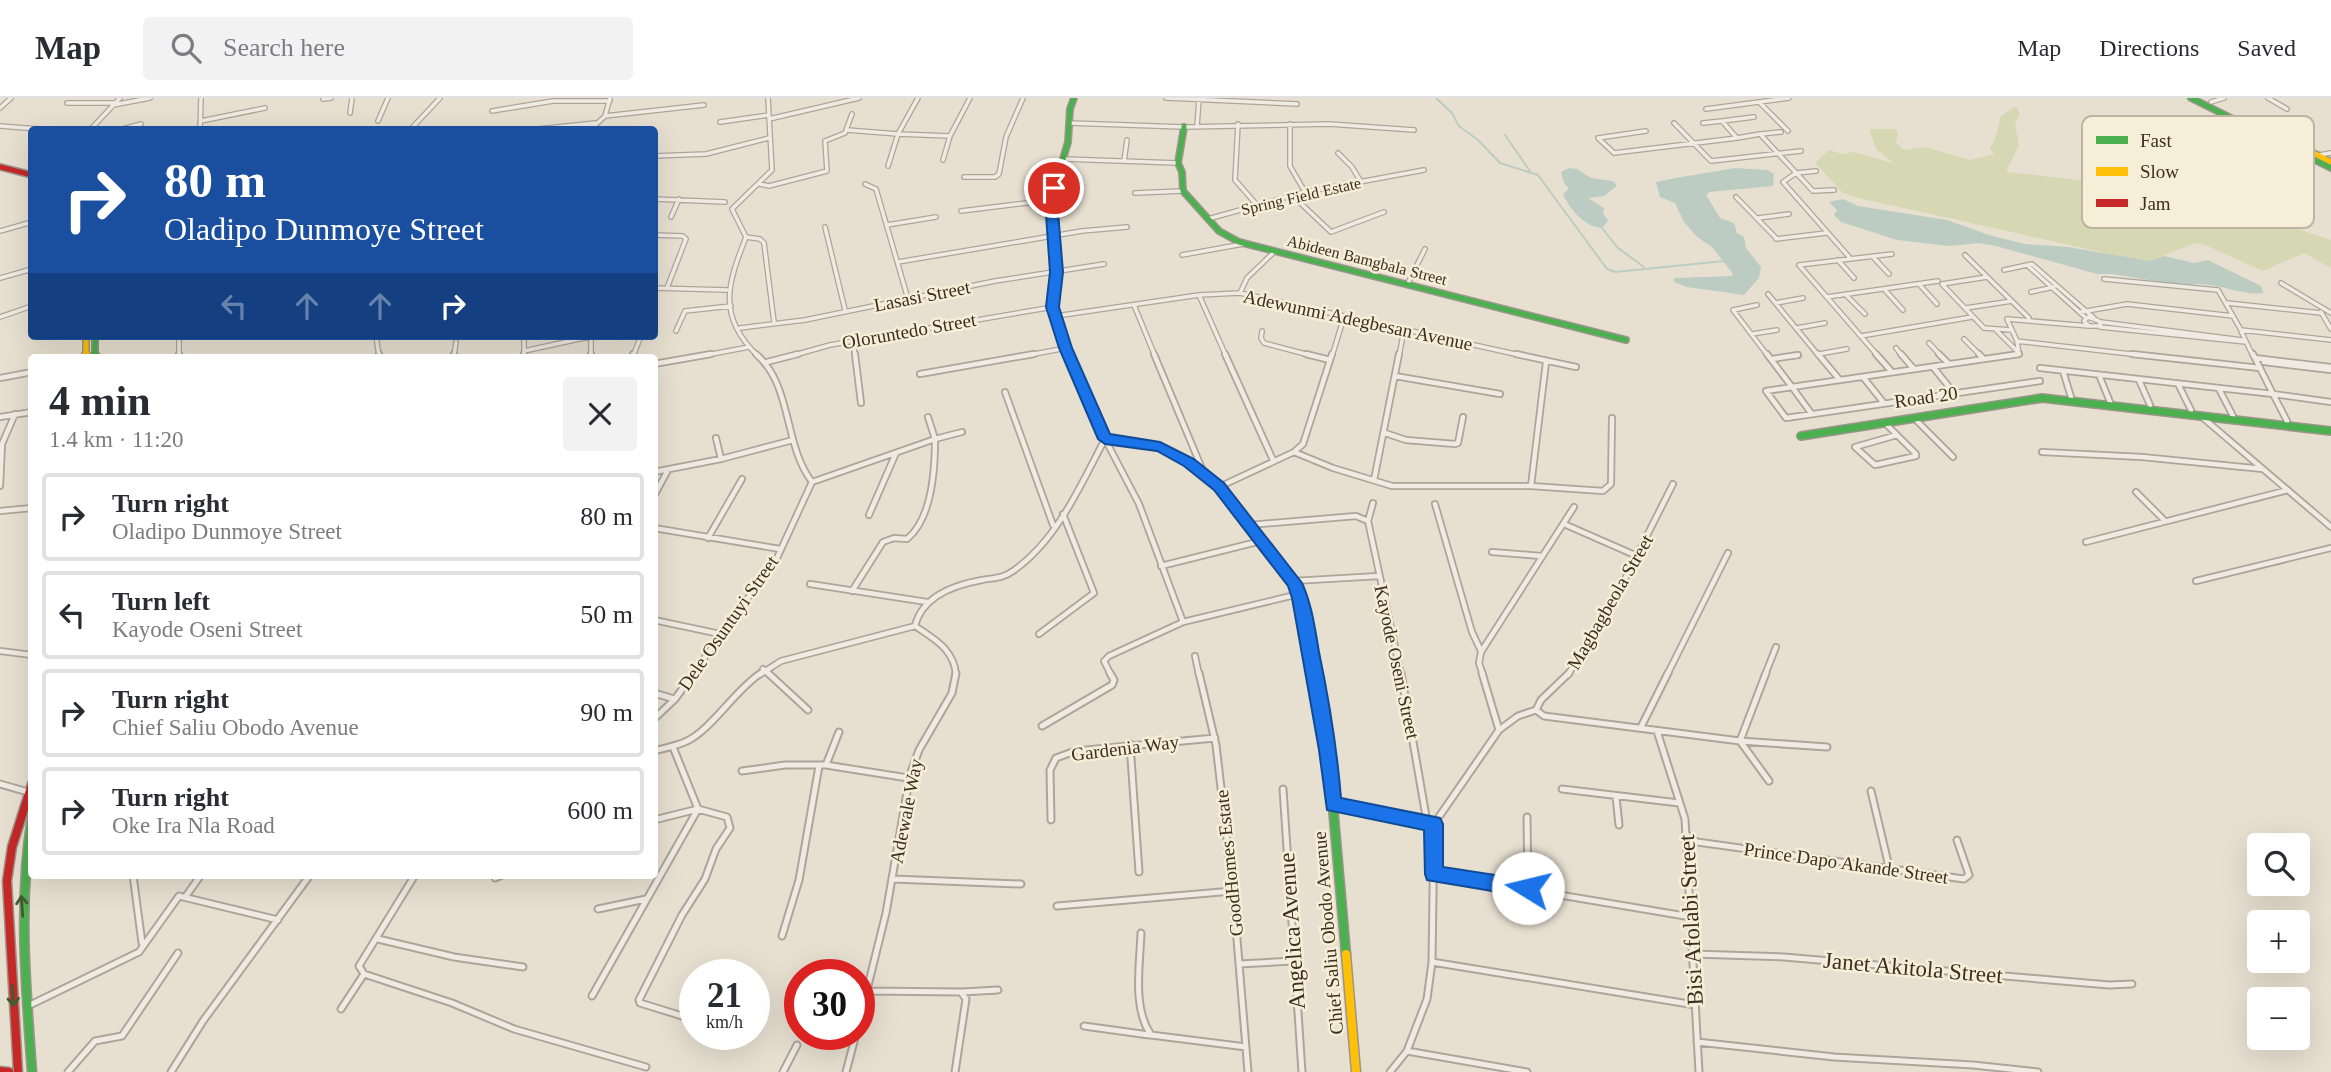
<!DOCTYPE html>
<html lang="en">
<head>
<meta charset="utf-8">
<style>
	:root { --surface:#fff; --page:#f2f2f3; --text:#2b2b33; --muted:#7c7c81; --line:#e1e1e2 }
	body { margin:0; font-family:Georgia,serif; background:var(--page); color:var(--text); height:100vh; display:flex; flex-direction:column; font-size:26px; white-space:nowrap }
	* { box-sizing:border-box; margin:0 }
	p { font-size:23px; color:var(--muted) }
	.icon { flex:none; width:38px; height:38px; fill:none; stroke:currentColor; stroke-width:2; stroke-linecap:round; stroke-linejoin:round }
	.map { position:relative; flex:1; overflow:hidden }
	.panel { position:absolute; left:28px; top:256px; width:630px; height:525px; display:flex; flex-direction:column; background:var(--surface); border-radius:7px; box-shadow:0 7px 28px #0002 }
	.panel>* { flex:none }
	.guide { position:absolute; left:28px; top:28px; width:630px; height:214px; border-radius:7px; box-shadow:0 7px 28px #0002; background:#1a4fa0; color:#fff; overflow:hidden }
	.tools { position:absolute; left:2247px; top:735px; display:grid; gap:14px }
	.tools a { display:grid; place-items:center; width:63px; height:63px; border-radius:7px; background:var(--surface); box-shadow:0 7px 28px #0002; font-size:35px }
	.speed { position:absolute; left:679px; top:861px; display:flex; gap:14px; font-size:35px; font-weight:700; text-align:center }
	.speed>* { display:grid; place-content:center; width:91px; height:91px; border-radius:50%; background:var(--surface); box-shadow:0 7px 28px #0002; line-height:1 }
	.speed small { font-size:18px; font-weight:400 }
	.speed .limit { border:10px solid #d22; background:#fff; color:#111 }
	.pin { position:absolute; display:grid; place-items:center; width:60px; height:60px; color:#fff; margin:-30px; border:4px solid #fff; border-radius:50%; box-shadow:0 2px 7px #0007 }
	.me { position:absolute; width:77px; margin:-38px; rotate:279deg; stroke-linejoin:round; filter:drop-shadow(0 0 5px #0008) }
	.turn { display:flex; align-items:center; gap:24px; height:147px; padding:0 21px; font-size:32px }
	.turn .icon { width:91px; height:91px; stroke-width:2.5 }
	.turn b { display:block; font-size:49px; line-height:60px }
	.lanes { display:flex; align-items:center; height:66px; padding:0 21px; background:#0003; justify-content:center; gap:35px; direction:ltr }
	.lanes .off { opacity:.35 }
	.round { display:grid; place-items:center; flex:none; width:74px; height:74px; border-radius:7px; background:var(--page) }
	.head { display:flex; align-items:center; justify-content:space-between; height:119px; padding:0 21px }
	h1 { font-size:42px; font-weight:600; line-height:52px }
	ul { padding:0; list-style:none }
	li { display:flex; align-items:center; gap:21px; height:88px; margin:0 14px 10px; padding:0 7px; border:4px solid var(--line); border-radius:7px }
	li div { flex:1 }
	li b { display:block; font-size:26px }
	li em { font-style:normal }
	header { display:flex; align-items:center; gap:42px; box-sizing:border-box; height:98px; padding:0 35px; background:var(--surface); border-bottom:2px solid var(--line) }
	header strong { font-size:33px }
	nav { display:flex; gap:38px; margin-inline-start:auto; font-size:24px }
	.search { width:490px; height:63px; background:var(--page); display:flex; align-items:center; gap:18px; box-sizing:border-box; padding:0 24px; border-radius:7px; color:var(--muted); font-size:26px }
	.map>svg:first-child { display:block }
	.green { fill:#d6d7b3 }
	.water { fill:#bcccc2 }
	.lines { fill:none; stroke-linecap:round; stroke-linejoin:round }
	.stream { stroke:#bcccc2; stroke-width:2 }
	.street-far2-casing { stroke:#ada599; stroke-width:6 }
	.street-far1-casing { stroke:#ada599; stroke-width:8 }
	.street-casing { stroke:#ada599; stroke-width:9 }
	.fast-far2-casing { stroke:#9c958a; stroke-width:8 }
	.fast-far1-casing { stroke:#9c958a; stroke-width:10 }
	.fast-casing { stroke:#9c958a; stroke-width:11 }
	.slow-far2-casing { stroke:#9c958a; stroke-width:8 }
	.slow-far1-casing { stroke:#9c958a; stroke-width:10 }
	.slow-casing { stroke:#9c958a; stroke-width:11 }
	.jam-far1-casing { stroke:#9c958a; stroke-width:8 }
	.jam-casing { stroke:#9c958a; stroke-width:11 }
	.street-far2 { stroke:#efebe3; stroke-width:3.5 }
	.street-far1 { stroke:#efebe3; stroke-width:4.5 }
	.street { stroke:#efebe3; stroke-width:5 }
	.fast-far2 { stroke:#4caf50; stroke-width:5 }
	.fast-far1 { stroke:#4caf50; stroke-width:7 }
	.fast { stroke:#4caf50; stroke-width:8 }
	.slow-far2 { stroke:#ffc107; stroke-width:5 }
	.slow-far1 { stroke:#ffc107; stroke-width:7 }
	.slow { stroke:#ffc107; stroke-width:8 }
	.jam-far1 { stroke:#c62828; stroke-width:5 }
	.jam { stroke:#c62828; stroke-width:8 }
	.oneway { stroke:#425b31 }
	.route { fill:#1a73e8; stroke:#114b97; stroke-width:2 }
	.labels { text-anchor:middle; dominant-baseline:central; stroke-width:5; stroke-linejoin:round; paint-order:stroke }
	.far-street-label { font-size:16px; fill:#3d2e20; stroke:#f7eed8 }
	.street-label { font-size:19px; fill:#3d2e20; stroke:#f7eed8 }
	.near-street-label { font-size:23px; fill:#3d2e20; stroke:#f7eed8 }
	.key { fill:#f7eed8; stroke:#bfb4a1; stroke-width:2 }
	.key-label { font-size:19px; fill:#3d2e20 }
</style>
</head>
<body>
<header>
<strong>Map</strong>
<div class="search"><svg class="icon" aria-label="search" viewBox="0 0 24 24"><circle cx="10" cy="10" r="6"/><path d="M15 15l6 6"/></svg>Search here</div>
<nav><a>Map</a><a>Directions</a><a>Saved</a></nav>
</header>
<div class="map">
<svg width="2331" height="974" viewBox="0 0 2331 974">
	<rect width="100%" height="100%" fill="#e7e0d1"/>
	<path class="green" d="M2016,8L2020,16L2015,27L2019,47L2006,74L2170,92H2209L2271,118L2285,127L2331,142V170L2304,155L2263,173L2203,146L2196,145L2150,163L2128,160L1854,99L1843,95L1815,65L1829,52L1842,56L1854,54L1895,66L1876,51L1869,31H1896L1898,36L1896,45L1904,52L1925,49L1970,62L1994,56L1990,50L1995,41L2001,18Z"/>
	<path class="water" d="M1569,70L1577,71L1591,80L1613,83L1617,88L1604,98L1588,100L1604,110L1603,115L1608,123L1602,130C1585,129 1570,112 1563,96L1569,91L1564,85L1561,74Z
		M1735,70L1767,72L1774,76L1773,88L1709,94L1706,97L1720,120L1734,125L1737,135L1744,139L1746,150L1761,169L1759,180L1744,197L1687,189L1674,184V180L1732,178L1733,176L1712,149L1697,139L1684,124L1675,105L1660,99L1656,84C1683,78 1708,75 1735,70Z
		M1843,101L1858,108L1947,122L1989,137L2025,146L2068,149L2150,163L2164,158L2194,165L2208,162L2261,188L2263,195C2242,199 2209,180 2185,188L2112,176H2097L1996,148L1979,145L1950,148L1897,142L1841,124L1834,117L1837,112L1829,104Z"/>
	<g class="lines">
		<path class="stream" d="M1436,0L1452,15L1459,28L1478,42L1500,65L1538,77L1607,171L1615,174L1724,163
			M1505,37L1530,73
			M1602,130L1618,150L1644,169"/>
		<defs>
			<path id="street-far2" d="M918,0L898,36L950,38L970,0
				M1166,0L1297,6
				M2268,0L2287,11
				M323,1L331,0
				M2211,4L2224,0
				M67,5H114
				M1760,5L1788,33
				M113,7L150,0
				M0,10L11,0
				M1706,11L1789,0
				M492,13L553,3H610
				M350,15L352,0
				M605,18L704,7
				M1754,19L1722,23L1737,40L1760,36L1813,93L1834,92
				M769,21L859,0
				M201,23L265,10
				M378,23L388,0
				M720,24L769,17
				M1069,25L1184,29L1329,26L1414,32
				M1674,25L1711,63L1801,53
				M1703,25L1722,23
				M1238,26L1235,82L1256,106
				M1290,26V68L1305,94
				M0,28L51,32
				M1197,28L1199,1
				M90,32L120,0
				M119,32L141,26
				M200,32L201,0
				M410,32L440,0
				M528,32L596,25
				M590,32L605,18L610,0
				M847,32L898,36L888,68
				M1646,33L1598,40L1614,55L1737,40
				M1761,36L1781,34
				M1338,55L1352,69L1361,84
				M2319,57L2331,55
				M654,58L706,56L769,40
				M1064,61L1178,65
				M943,62L950,38
				M1124,63L1127,42
				M1816,73L1796,75L1783,84L1850,160
				M964,79H995L999,76L1006,39L1023,0
				M760,86L769,88L827,73L825,43L845,35L852,16
				M865,86L876,91L908,201
				M1135,95L1183,93
				M1292,97L1331,134L1384,114
				M1736,99L1777,141
				M654,101L725,104
				M961,113L1051,102
				M671,119L679,101
				M1758,120L1789,116
				M1208,121L1305,94L1424,72
				M887,127L936,119
				M825,129L845,212
				M0,133L32,124
				M654,137L683,138L686,141L667,190
				M746,139L760,141L764,145L774,224
				M1776,141L1826,135
				M1182,157L1243,146
				M1965,157L2029,220
				M1873,159L1889,176
				M1838,162L1854,180
				M898,164L1082,133L1127,129
				M2027,167L2086,220
				M2004,172L2032,166L2094,220
				M1987,179L1942,186L1984,230L2012,232
				M0,180L32,171
				M2104,181L2218,192L2241,232L2331,242
				M2281,185L2331,215
				M1919,186L1937,206
				M1407,187L1425,151
				M654,190L727,192
				M1884,191L1903,212
				M2031,194L2054,189
				M1240,195L1247,180L1274,154
				M1768,196L1819,258
				M1199,197L1226,258
				M1846,197L1865,216
				M1827,199L1938,183
				M1776,205L1803,200
				M2227,205L2321,215
				M1134,207L1155,258
				M1757,207L1733,212L1768,258
				M1966,210L2012,203
				M2081,214L2127,206L2233,218
				M2321,214L2331,231
				M1056,218L1199,197L1240,195L1524,258
				M0,219L32,208
				M2088,219L2099,223L2101,228H2089L2084,223Z
				M2101,224L2242,242
				M2100,229L2246,244
				M740,230L805,222L995,183L1104,166
				M1797,230L1825,225
				M1996,232L2019,255
				M676,233L685,213L731,208
				M1262,233L1261,240L1264,245L1313,258
				M2241,233L2253,258
				M1752,236L1777,232
				M179,238V258
				M376,238L379,258
				M524,238V258
				M1861,238L1972,219
				M591,240V258
				M1964,241L1981,258
				M853,243L855,258
				M2017,243L2007,221L2089,228
				M1929,245L1941,258
				M1896,250L1902,258
				M524,253L593,238
				M1819,256L1847,251
				M454,258L456,244
				M633,258L641,238
				M701,258L749,249
				M758,258C716,218 728,185 746,139L732,111L772,72L768,0
				M791,258L830,247L1053,209
				M1024,258L1066,250
				M1332,258L1344,219
				M1399,258L1404,232
				M1795,258L1798,257
				M1878,258L1799,167L1892,156
				M2009,258L2019,256L2017,243L2148,258"/>
			<path id="street-far1" d="M179,256V259
				M379,256V259
				M524,256V259
				M591,256V259
				M756,256C793,288 783,346 812,384
				M855,256L861,305
				M1154,256L1203,373
				M1225,256L1273,362
				M1306,256L1330,262
				M1516,256L1576,269
				M1767,256L1792,289L1766,293L1786,320L2040,283
				M1818,256L1839,281
				M1876,256L1892,274
				M1901,256L1913,270
				M1939,256L1948,265
				M1979,256L1983,260
				M2132,256L2260,270
				M2253,256L2273,296L2331,304
				M454,259V256
				M632,259L633,256
				M2255,260L2331,269
				M1772,261L1798,257
				M767,264L798,256
				M2264,264L2331,272
				M654,266L711,256
				M1933,269L1954,295
				M2040,270L2273,296L2287,323
				M2063,273L2071,299
				M920,276L1034,256
				M2099,277L2110,304
				M1395,278L1500,296
				M1863,279L1883,304
				M0,280L32,274
				M2139,282L2150,307
				M2178,286L2191,312
				M2219,291L2233,318
				M1005,294L1053,427
				M1811,315L1792,289L2019,256
				M0,319L32,314
				M928,319L935,341L962,334
				M2202,319L2331,429
				M1914,320L1953,359
				M1885,325L1916,356V358L1875,367L1855,349L1897,337
				M1385,335L1406,342L1455,346L1458,345L1463,319
				M716,340L721,361
				M1105,341L1139,406L1183,524
				M1294,354L1333,370L1392,388H1531L1603,393L1611,386L1612,320
				M2042,354L2142,359L2263,371
				M654,374L721,361L793,342
				M1374,382L1399,256
				M812,384L935,341C935,371 932,421 907,441L894,440L883,444L852,493
				M0,388L2,346L15,316
				M1531,388L1546,264
				M1219,389L1294,354L1303,346L1332,256
				M2136,394L2164,422
				M654,398L668,372
				M1373,405L1368,423L1401,577
				M1435,406L1472,534L1481,553
				M0,413L32,410
				M869,417L896,355
				M1564,426L1637,458
				M1249,427L1356,418L1368,423
				M654,430L780,451
				M708,440L742,381
				M2086,444L2288,392
				M1492,454L1541,458
				M1161,468L1261,443
				M1293,483L1379,478
				M2196,483L2331,450
				M810,486L927,504
				M654,522L720,536
				M915,528C922,498 954,487 982,482C993,480 1004,480 1013,473C1057,443 1081,386 1105,341
				M915,528C934,541 954,551 956,577
				M1039,536L1094,495L1063,416
				M0,553L32,557
				M1195,558L1199,577
				M763,571L770,577
				M692,577L777,460L812,384
				M759,577L781,563L915,528
				M1111,577L1104,563L1109,558L1183,524L1299,496
				M1483,577L1479,565L1481,554L1574,409
				M1568,577L1626,479L1673,386
				M1667,577L1728,455
				M1765,577L1776,549"/>
			<path id="street" d="M768,575L808,612
				M1199,575L1216,647L1233,793L1248,974
				M1401,575L1427,724
				M1482,575L1499,632
				M1766,575L1740,643L1769,683
				M654,595L674,601
				M1536,612L1544,618L1740,643L1827,649
				M1536,612L1541,602L1569,575
				M654,621L675,601L694,575
				M1042,628L1112,587L1114,582L1110,575
				M1641,629L1668,575
				M1657,633L1685,721L1699,974
				M1130,646L1139,774
				M673,649L698,711
				M654,653C664,650 677,648 687,643C712,631 735,592 761,575
				M826,667L839,634
				M742,673L785,667H826L908,680
				M0,686L28,694
				M1283,691L1302,974
				M1562,691L1679,705
				M1871,693L1890,773
				M1616,699L1619,727
				M1333,706L1434,726
				M1527,719L1528,791
				M654,722L698,711L727,719L730,730L716,751L705,781L682,817L639,902L640,905L695,922
				M1051,722L1050,672L1056,660L1075,653L1215,640
				M1687,737L1697,744L1964,781L1969,777L1957,742
				M1434,776L1691,819
				M133,777L142,845
				M495,780L502,777
				M893,781L1021,786
				M186,798L201,777
				M1057,808L1233,793
				M598,811L646,801
				M1141,835C1140,867 1132,909 1151,937L1246,949
				M782,838L799,782L819,668
				M378,841L454,859L523,869
				M1693,856L1784,859L2109,887L2132,886
				M1432,864L1695,907
				M1239,866L1293,863
				M364,876L452,905L514,931L646,969
				M867,893L961,894L966,901L955,974
				M962,894L998,892
				M592,898L698,711
				M28,908L139,854L179,798L278,822
				M341,911L364,876L359,868L415,777
				M859,924L886,815L910,677L919,652L952,595L956,575
				M1084,928L1149,937
				M1697,944L1834,959L1973,967L2038,974
				M1407,953L1527,974
				M68,974L95,943L122,938L178,855
				M171,974L203,923L310,777
				M783,974L797,947
				M846,974L856,936
				M1390,974L1407,953L1427,901L1432,864L1434,726L1499,632L1518,618L1536,612"/>
			<path id="fast-far2" d="M2191,0L2331,70
				M1184,29L1178,65L1182,74L1183,93L1219,133L1239,144L1626,242
				M95,238V258
				M1069,258L1053,209L1056,174L1051,102L1068,44L1070,11L1074,0"/>
			<path id="fast-far1" d="M95,256V259
				M1068,256L1105,341L1160,349L1189,364L1219,389L1284,471L1299,496L1314,577
				M1801,338L2042,300L2331,333"/>
			<path id="fast" d="M1314,575L1328,652L1346,856
				M32,720C18,805 26,889 32,974"/>
			<path id="slow-far2" d="M2298,47L2331,64
				M86,238V258"/>
			<path id="slow-far1" d="M86,256V259"/>
			<path id="slow" d="M1346,856L1356,974"/>
			<path id="jam-far1" d="M0,69L32,77"/>
			<path id="jam" d="M0,973L9,974
				M18,974L7,783L12,749L32,686"/>
		</defs>
		<use href="#street-far2" class="street-far2-casing"/>
		<use href="#street-far1" class="street-far1-casing"/>
		<use href="#street" class="street-casing"/>
		<use href="#fast-far2" class="fast-far2-casing"/>
		<use href="#fast-far1" class="fast-far1-casing"/>
		<use href="#fast" class="fast-casing"/>
		<use href="#slow-far2" class="slow-far2-casing"/>
		<use href="#slow-far1" class="slow-far1-casing"/>
		<use href="#slow" class="slow-casing"/>
		<use href="#jam-far1" class="jam-far1-casing"/>
		<use href="#jam" class="jam-casing"/>
		<use href="#street-far2" class="street-far2"/>
		<use href="#street-far1" class="street-far1"/>
		<use href="#street" class="street"/>
		<use href="#fast-far2" class="fast-far2"/>
		<use href="#fast-far1" class="fast-far1"/>
		<use href="#fast" class="fast"/>
		<use href="#slow-far2" class="slow-far2"/>
		<use href="#slow-far1" class="slow-far1"/>
		<use href="#slow" class="slow"/>
		<use href="#jam-far1" class="jam-far1"/>
		<use href="#jam" class="jam"/>
	</g>
	<defs><path id="oneway-shaft" d="M-6 0H5M1.5-3L5.5 0L1.5 3" fill="none" stroke-width="1.6" stroke-linecap="round" stroke-linejoin="round" transform="scale(1.75)"/></defs>
	<g class="oneway">
		<use href="#oneway-shaft" transform="translate(22 808) rotate(-94)"/>
		<use href="#oneway-shaft" transform="translate(13 898) rotate(86)"/>
	</g>
	<path class="route" d="M1054,87L1059,90L1057,102L1063,174L1059,209L1072,250L1110,336L1160,344L1194,361L1224,385L1302,485C1312,507 1315,531 1319,554C1329,602 1337,651 1341,700L1440,720L1443,726V769L1528,782L1534,784L1537,790L1534,797L1528,799L1427,782L1425,776L1424,732L1327,712L1319,652L1292,500L1288,488L1214,392L1184,368L1157,353L1105,346L1098,341L1059,250L1046,209L1050,174L1045,102L1048,90Z"/>
	<g class="labels">
		<g class="far-street-label">
			<text transform="translate(1301 98) rotate(-13)">Spring Field Estate</text>
			<text transform="translate(1367 162) rotate(14)">Abideen Bamgbala Street</text>
		</g>
		<g class="street-label">
			<text transform="translate(922 198) rotate(-11)">Lasasi Street</text>
			<text transform="translate(1358 222) rotate(12)">Adewunmi Adegbesan Avenue</text>
			<text transform="translate(909 233) rotate(-10)">Oloruntedo Street</text>
			<text transform="translate(1926 299) rotate(-8)">Road 20</text>
			<text transform="translate(1610 504) rotate(-60)">Magbagbeola Street</text>
			<text transform="translate(728 525) rotate(-55)">Dele Osuntuyi Street</text>
			<text transform="translate(1397 564) rotate(78)">Kayode Oseni Street</text>
			<text transform="translate(1125 650) rotate(-7)">Gardenia Way</text>
			<text transform="translate(906 713) rotate(-79)">Adewale Way</text>
			<text transform="translate(1229 765) rotate(-96)">GoodHomes Estate</text>
			<text transform="translate(1846 765) rotate(8)">Prince Dapo Akande Street</text>
			<text transform="translate(1328 835) rotate(-95)">Chief Saliu Obodo Avenue</text>
		</g>
		<g class="near-street-label">
			<text transform="translate(1691 822) rotate(-93)">Bisi Afolabi Street</text>
			<text transform="translate(1292 833) rotate(-94)">Angelica Avenue</text>
			<text transform="translate(1913 870) rotate(5)">Janet Akitola Street</text>
		</g>
	</g>
	<rect x="2082" y="18" width="232" height="112" rx="10" class="key"/>
	<rect x="2096" y="38" width="32" height="8" fill="#4caf50"/>
	<rect x="2096" y="69" width="32" height="9" fill="#ffc107"/>
	<rect x="2096" y="101" width="32" height="8" fill="#c62828"/>
	<g class="key-label">
		<text x="2140" y="49">Fast</text>
		<text x="2140" y="80">Slow</text>
		<text x="2140" y="112">Jam</text>
	</g>
</svg>
<div class="tools">
<a><svg class="icon" aria-label="search" viewBox="0 0 24 24"><circle cx="10" cy="10" r="6"/><path d="M15 15l6 6"/></svg></a>
<a>+</a>
<a>−</a>
</div>
<div class="speed"><div>21<small>km/h</small></div><div class="limit">30</div></div>
<div class="pin" style="left:1054px;top:90px;background:#d93025"><svg class="icon" aria-label="arrive" viewBox="0 0 24 24"><path d="M6 21V4h12l-3 4 3 4H6"/></svg></div>
<svg class="me" style="left:1528px;top:790px" viewBox="-20 -20 40 40"><circle r="19" fill="#fff"/><path d="M0-13L10 11 0 6-10 11z" fill="#1a73e8"/></svg>
<div class="guide">
<div class="turn"><svg class="icon" aria-label="right" viewBox="0 0 24 24"><path d="M7 20v-9h11M14 6l5 5-5 5"/></svg><div><b>80 m</b>Oladipo Dunmoye Street</div></div>
<div class="lanes"><svg class="icon off" aria-label="left" viewBox="0 0 24 24"><path d="M17 20v-9H6M10 6l-5 5 5 5"/></svg><svg class="icon off" aria-label="ahead" viewBox="0 0 24 24"><path d="M12 20V5M6 11l6-6 6 6"/></svg><svg class="icon off" aria-label="ahead" viewBox="0 0 24 24"><path d="M12 20V5M6 11l6-6 6 6"/></svg><svg class="icon" aria-label="right" viewBox="0 0 24 24"><path d="M7 20v-9h11M14 6l5 5-5 5"/></svg></div>
</div>
<section class="panel">
<div class="head"><div><h1>4 min</h1><p>1.4 km · 11:20</p></div><a class="round"><svg class="icon" aria-label="close" viewBox="0 0 24 24"><path d="M6 6l12 12M18 6L6 18"/></svg></a></div>
<ul>
<li><svg class="icon" aria-label="right" viewBox="0 0 24 24"><path d="M7 20v-9h11M14 6l5 5-5 5"/></svg><div><b>Turn right</b><p>Oladipo Dunmoye Street</p></div><em>80 m</em></li>
<li><svg class="icon" aria-label="left" viewBox="0 0 24 24"><path d="M17 20v-9H6M10 6l-5 5 5 5"/></svg><div><b>Turn left</b><p>Kayode Oseni Street</p></div><em>50 m</em></li>
<li><svg class="icon" aria-label="right" viewBox="0 0 24 24"><path d="M7 20v-9h11M14 6l5 5-5 5"/></svg><div><b>Turn right</b><p>Chief Saliu Obodo Avenue</p></div><em>90 m</em></li>
<li><svg class="icon" aria-label="right" viewBox="0 0 24 24"><path d="M7 20v-9h11M14 6l5 5-5 5"/></svg><div><b>Turn right</b><p>Oke Ira Nla Road</p></div><em>600 m</em></li>
</ul>
</section>
</div>
</body>
</html>
